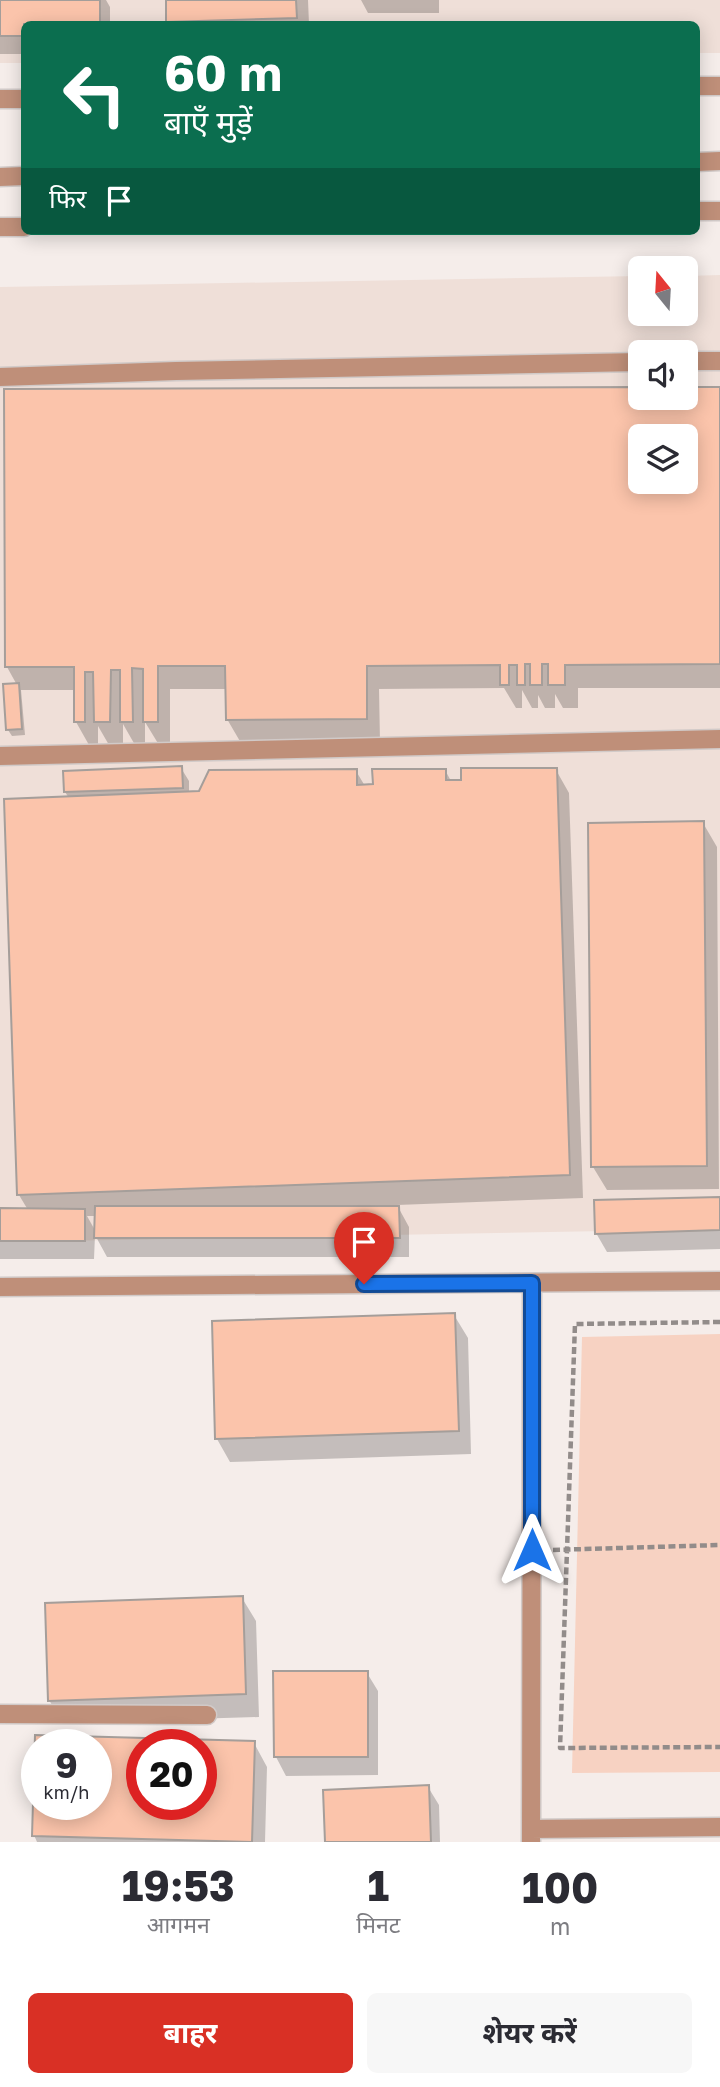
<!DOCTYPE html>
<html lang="hi">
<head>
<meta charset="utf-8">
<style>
	:root { --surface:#fff; --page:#f7f7f7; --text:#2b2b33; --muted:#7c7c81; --accent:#d93025 }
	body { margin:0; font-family:"Golos Text","Noto Sans Devanagari",sans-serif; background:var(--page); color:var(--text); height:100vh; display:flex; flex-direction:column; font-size:26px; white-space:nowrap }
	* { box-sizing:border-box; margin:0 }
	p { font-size:23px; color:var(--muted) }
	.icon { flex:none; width:38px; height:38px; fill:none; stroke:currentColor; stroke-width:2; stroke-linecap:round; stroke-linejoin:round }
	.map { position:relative; height:1842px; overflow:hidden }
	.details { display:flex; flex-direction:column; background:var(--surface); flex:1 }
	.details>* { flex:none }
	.top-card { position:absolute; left:21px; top:21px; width:679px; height:214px; border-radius:10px; box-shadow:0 4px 18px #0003; background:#0b6e4f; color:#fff; overflow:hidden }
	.needle { width:46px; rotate:342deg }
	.buttons { position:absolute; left:628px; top:256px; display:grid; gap:14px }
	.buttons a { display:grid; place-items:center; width:70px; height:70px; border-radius:10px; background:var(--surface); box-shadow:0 4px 18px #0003; font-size:35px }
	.speed { position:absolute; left:21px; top:1729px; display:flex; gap:14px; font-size:35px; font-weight:700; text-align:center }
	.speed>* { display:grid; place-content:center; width:91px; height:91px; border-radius:50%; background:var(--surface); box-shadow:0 4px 18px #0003; line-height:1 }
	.speed small { font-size:18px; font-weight:400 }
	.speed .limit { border:10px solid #d22; background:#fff; color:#111 }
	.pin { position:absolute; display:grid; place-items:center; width:60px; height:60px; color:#fff; margin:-72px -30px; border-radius:50% 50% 50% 0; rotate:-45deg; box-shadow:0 0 7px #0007 }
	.pin .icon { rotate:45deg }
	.me { position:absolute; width:77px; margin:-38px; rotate:0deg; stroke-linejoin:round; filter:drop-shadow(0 0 5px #0008) }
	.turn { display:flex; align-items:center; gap:24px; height:147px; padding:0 28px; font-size:32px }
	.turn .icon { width:91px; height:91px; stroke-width:2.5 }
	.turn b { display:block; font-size:49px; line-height:60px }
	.then { display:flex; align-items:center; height:66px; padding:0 28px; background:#0003; gap:14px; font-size:26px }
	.eta { display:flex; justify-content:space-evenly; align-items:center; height:119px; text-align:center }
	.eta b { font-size:42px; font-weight:700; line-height:49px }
	.cta { display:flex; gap:14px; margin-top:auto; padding:14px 28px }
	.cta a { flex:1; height:80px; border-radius:10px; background:var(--accent); color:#fff; font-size:28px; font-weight:700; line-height:80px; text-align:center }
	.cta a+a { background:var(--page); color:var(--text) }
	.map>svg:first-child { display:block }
	.built { fill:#efdfd8; fill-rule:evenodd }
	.green { fill:#f7d2c2 }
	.shadow { fill:#0003; fill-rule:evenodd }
	.building { fill:#fbc4ab; stroke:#a59e9a; stroke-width:2; fill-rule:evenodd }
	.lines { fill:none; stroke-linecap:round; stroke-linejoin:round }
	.service-casing { stroke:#d1cac8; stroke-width:21 }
	.minor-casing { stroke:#d1cac8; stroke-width:21 }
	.tertiary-casing { stroke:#d1cac8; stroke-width:21 }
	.path { stroke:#928c8a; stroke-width:4.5; stroke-dasharray:7 3.5; stroke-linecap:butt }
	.service { stroke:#bf8f79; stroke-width:18 }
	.minor { stroke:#bf8f79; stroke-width:18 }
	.tertiary { stroke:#bf8f79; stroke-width:18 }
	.route-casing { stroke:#114b97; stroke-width:18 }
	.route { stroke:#1a73e8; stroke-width:12 }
</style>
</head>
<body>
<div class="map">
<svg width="720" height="1842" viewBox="0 0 720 1842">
	<rect width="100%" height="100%" fill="#f5edea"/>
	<path class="built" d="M0,0H720V53H697L696,24H24V63H0Z
		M720,275V1229L0,1242V287L640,276V313H686V276ZM640,352H686V397H640ZM640,436H686V481H640Z"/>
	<path class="green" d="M720,1334V1772L572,1773L582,1337Z"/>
	<path class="shadow" d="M0,0H106L110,7V24H24V54H0Z
		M168,0H308L309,24H170Z
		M361,0H439V13H368Z
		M720,388V688H578V708H563L555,694V708H545L538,695V708H532L522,690V708H516L504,688L379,689L380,742L241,743L227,719V689H170V745H159L145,722V745H135L123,724V745H109L98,726V745H89L76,722V690H21L25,735L12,736L8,730L5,685H17L7,667L6,391L640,389V397H686V389ZM640,436H686V481H640Z
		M181,768L189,781V793L356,771L365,786L445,770L451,781L556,770L569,793L583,1198L397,1205L409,1227V1257H107L95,1235L94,1259H0V1210H28L19,1195L6,801L69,798L65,792ZM87,1216H96V1232Z
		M703,823L717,847L719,1189L607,1190L593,1167Z
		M720,1199V1249L607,1252L596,1233Z
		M454,1315L468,1338L471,1454L230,1462L217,1439Z
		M242,1598L256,1621L259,1717L63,1723L49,1700Z
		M367,1673L378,1691V1775L286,1776L276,1757Z
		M36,1737L254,1743L267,1767L265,1842H37L34,1835ZM37,1745H96V1804H37ZM142,1745H201V1804H142Z
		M428,1787L439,1805L440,1842H327Z"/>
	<path class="building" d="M0,0H100V24H24V36H0Z
		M166,0H296L297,18L166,22Z
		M640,387V397H686V387H720V664L565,665V685H548V664H542V685H530V664H525V685H517V665H509V685H500V665L367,666V719L226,720L225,666H158V722H143V669L132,668L133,722H120V670H111L110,722H94L93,672H85V722H74V667H5L4,389ZM640,436H686V481H640Z
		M19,683L22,729L6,730L3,684Z
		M182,766L183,788L64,792L63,771Z
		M461,768H557L570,1175L17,1195L4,799L199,791L209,770L357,769V785L373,784L372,769H446V780H461Z
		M704,821L707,1166L591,1167L588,823Z
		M720,1197V1230L595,1234L594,1200Z
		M95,1206H399L400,1238H94Z
		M0,1208L85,1209V1241H0Z
		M455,1313L459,1431L215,1439L212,1321Z
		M243,1596L246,1694L48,1701L45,1603Z
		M273,1671H368V1757H274Z
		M35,1735L255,1741L252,1842L32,1836ZM37,1745H96V1804H37ZM142,1745H201V1804H142Z
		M429,1785L431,1842H325L323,1790Z"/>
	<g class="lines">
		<defs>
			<path id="service" d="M696,86H720
				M0,99H24
				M686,361H720
				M0,377L176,371L640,362
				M0,756L720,739
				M0,1287L720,1281
				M531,1829L720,1827
				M531,1842L532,1283"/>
			<path id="minor" d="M0,1714L207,1715"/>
			<path id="tertiary" d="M696,162L720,161
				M0,177L24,176
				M696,211H720
				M0,227H24"/>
		</defs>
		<use href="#service" class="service-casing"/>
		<use href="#minor" class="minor-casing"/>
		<use href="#tertiary" class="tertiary-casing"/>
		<path class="path" d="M720,1322L575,1324L560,1748L720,1747
			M553,1550L720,1545"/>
		<use href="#service" class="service"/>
		<use href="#minor" class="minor"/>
		<use href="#tertiary" class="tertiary"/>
	</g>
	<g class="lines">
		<defs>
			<path id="route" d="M364,1284L532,1283V1550"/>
		</defs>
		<use href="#route" class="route-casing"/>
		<use href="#route" class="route"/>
	</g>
</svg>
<div class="buttons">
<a><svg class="needle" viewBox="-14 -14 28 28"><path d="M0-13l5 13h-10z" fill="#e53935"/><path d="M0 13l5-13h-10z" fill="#7c7c81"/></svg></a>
<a><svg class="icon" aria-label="sound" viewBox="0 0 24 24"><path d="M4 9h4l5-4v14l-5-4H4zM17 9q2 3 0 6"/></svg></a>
<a><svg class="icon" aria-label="layers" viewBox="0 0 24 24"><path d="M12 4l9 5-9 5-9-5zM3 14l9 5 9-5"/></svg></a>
</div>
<div class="speed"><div>9<small>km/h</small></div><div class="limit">20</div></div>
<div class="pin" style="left:364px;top:1284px;background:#d93025"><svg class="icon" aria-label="arrive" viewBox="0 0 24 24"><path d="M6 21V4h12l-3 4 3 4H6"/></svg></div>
<svg class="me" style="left:532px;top:1550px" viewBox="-20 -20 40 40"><path d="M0-17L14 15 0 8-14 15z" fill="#1a73e8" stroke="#fff" stroke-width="4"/></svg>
<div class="top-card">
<div class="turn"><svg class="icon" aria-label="left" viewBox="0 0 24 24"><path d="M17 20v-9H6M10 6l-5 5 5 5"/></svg><div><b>60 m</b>बाएँ मुड़ें</div></div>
<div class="then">फिर<svg class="icon" aria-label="arrive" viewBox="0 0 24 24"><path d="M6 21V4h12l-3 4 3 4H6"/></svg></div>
</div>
</div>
<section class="details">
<div class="eta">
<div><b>19:53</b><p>आगमन</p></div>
<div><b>1</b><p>मिनट</p></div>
<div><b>100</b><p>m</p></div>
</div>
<div class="cta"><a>बाहर</a><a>शेयर करें</a></div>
</section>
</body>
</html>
